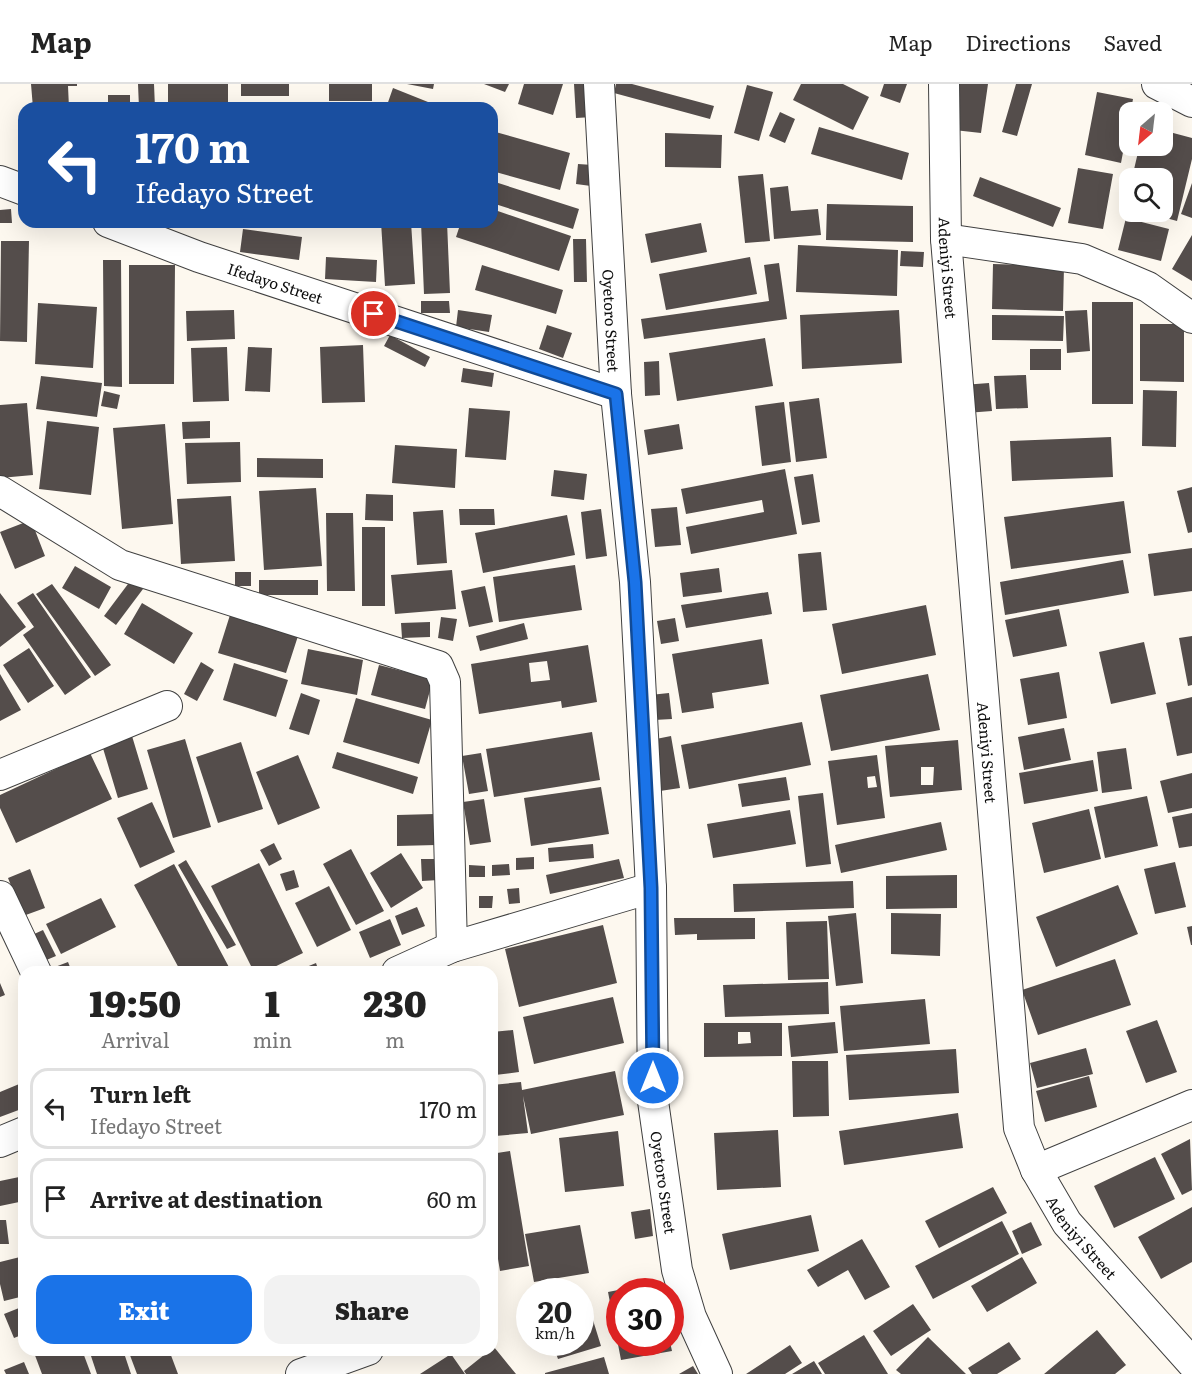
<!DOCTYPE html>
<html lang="en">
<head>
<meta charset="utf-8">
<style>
	:root { --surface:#fff; --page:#f2f2f2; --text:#222; --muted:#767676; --line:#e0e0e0; --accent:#1a73e8 }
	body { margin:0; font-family:Literata,serif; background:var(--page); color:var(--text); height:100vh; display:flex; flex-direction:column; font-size:22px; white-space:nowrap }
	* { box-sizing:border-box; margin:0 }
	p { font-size:20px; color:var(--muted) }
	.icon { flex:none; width:33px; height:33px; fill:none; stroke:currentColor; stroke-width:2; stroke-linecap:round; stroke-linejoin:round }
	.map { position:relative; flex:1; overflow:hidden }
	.sheet { position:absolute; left:18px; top:882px; width:480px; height:390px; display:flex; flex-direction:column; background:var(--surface); border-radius:18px; box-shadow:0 6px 24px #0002 }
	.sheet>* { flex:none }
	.hud { position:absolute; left:18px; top:18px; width:480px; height:126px; border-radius:18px; box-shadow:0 6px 24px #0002; background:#1a4fa0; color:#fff; overflow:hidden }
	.needle { width:39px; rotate:208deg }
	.tools { position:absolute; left:1119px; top:18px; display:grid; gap:12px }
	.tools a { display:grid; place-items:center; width:54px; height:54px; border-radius:12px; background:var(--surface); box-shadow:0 6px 24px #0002; font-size:30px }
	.speed { position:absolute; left:516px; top:1194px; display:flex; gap:12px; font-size:30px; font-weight:700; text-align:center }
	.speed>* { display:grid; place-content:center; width:78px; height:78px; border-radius:50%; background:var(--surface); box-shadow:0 6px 24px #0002; line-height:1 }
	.speed small { font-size:15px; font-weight:400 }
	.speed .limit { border:9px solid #d22; background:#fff; color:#111 }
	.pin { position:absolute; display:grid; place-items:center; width:51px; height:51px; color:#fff; margin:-26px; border:3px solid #fff; border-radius:50%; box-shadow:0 2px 6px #0007 }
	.me { position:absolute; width:66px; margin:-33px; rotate:0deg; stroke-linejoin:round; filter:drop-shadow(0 0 4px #0008) }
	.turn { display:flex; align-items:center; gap:21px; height:126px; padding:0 18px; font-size:27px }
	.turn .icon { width:78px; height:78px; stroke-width:2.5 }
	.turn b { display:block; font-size:42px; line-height:51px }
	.eta { display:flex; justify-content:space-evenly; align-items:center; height:102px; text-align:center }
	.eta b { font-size:36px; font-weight:800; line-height:42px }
	.cta { display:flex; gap:12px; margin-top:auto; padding:12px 18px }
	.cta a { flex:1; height:69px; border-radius:18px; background:var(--accent); color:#fff; font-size:24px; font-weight:800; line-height:69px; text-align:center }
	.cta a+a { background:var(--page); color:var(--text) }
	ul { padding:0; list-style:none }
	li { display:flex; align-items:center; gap:18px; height:81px; margin:0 12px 9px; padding:0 6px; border:3px solid var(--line); border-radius:18px }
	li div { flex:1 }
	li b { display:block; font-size:22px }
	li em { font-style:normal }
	header { display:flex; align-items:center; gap:36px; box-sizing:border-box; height:84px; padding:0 30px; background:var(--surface); border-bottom:2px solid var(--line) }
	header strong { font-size:28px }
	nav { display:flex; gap:33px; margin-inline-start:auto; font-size:21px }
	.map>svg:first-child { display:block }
	.building { fill:#544d4b; fill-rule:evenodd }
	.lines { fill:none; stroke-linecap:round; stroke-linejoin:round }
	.street-casing { stroke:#404040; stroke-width:32 }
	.street { stroke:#fff; stroke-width:30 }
	.route-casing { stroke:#114b97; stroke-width:15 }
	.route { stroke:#1a73e8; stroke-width:10 }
	.labels { text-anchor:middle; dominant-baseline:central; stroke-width:6; stroke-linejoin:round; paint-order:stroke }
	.street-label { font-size:15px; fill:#0d0d0d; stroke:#fff }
</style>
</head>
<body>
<header>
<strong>Map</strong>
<nav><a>Map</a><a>Directions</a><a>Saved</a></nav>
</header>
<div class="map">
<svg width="1192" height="1290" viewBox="0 0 1192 1290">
	<rect width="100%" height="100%" fill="#fdf8ef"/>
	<path class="building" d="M31,0H77V2H68L69,24H33Z
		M138,0H154L155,24H139Z
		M168,0H228V24H168Z
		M241,0H289V12H241Z
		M329,0H372V17H329Z
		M407,0H434L433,5Z
		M484,0H509L505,8Z
		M524,0H563L553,31L518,20Z
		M574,0H591L593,33L576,34Z
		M616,0H632L714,22L710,35L614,9Z
		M801,0H843L869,13L853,46L793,16Z
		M884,0H907L900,19L880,12Z
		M959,0H988L981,49L954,46Z
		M1016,0H1032L1017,52L1002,48Z
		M747,1L773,8L759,57L734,49Z
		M393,4L438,22L437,24H386Z
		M1097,8L1133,15L1121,79L1085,71Z
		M108,11H130V24H108Z
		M780,28L795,35L785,59L769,52Z
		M819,43L909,69L902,96L811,70Z
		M1162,46L1192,54V75L1177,137L1144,128H1162V94H1132L1139,64L1131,62H1162Z
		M492,47L570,69L560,106L492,87Z
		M665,49L722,51L721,84L665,83Z
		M578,80L593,81L591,102L576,100Z
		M1078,84L1113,90L1103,145L1068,139Z
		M763,90L770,157L745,159L738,92Z
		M980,93L1061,124L1053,143L973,112Z
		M492,97L579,125L573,145L492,119Z
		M1192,99V134L1181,130Z
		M788,102L791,127L818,125L821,151L774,155L770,104Z
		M1129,107H1130V125L1124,124Z
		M827,120L913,122V158L826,156Z
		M11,125L12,139H0V126Z
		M492,125L571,152L559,187L456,153L461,138H492Z
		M1126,134L1169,145L1161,177L1118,166Z
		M381,138H411L415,200L385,202Z
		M421,138H447L450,209L424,210Z
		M701,139L707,168L651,179L645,150Z
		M243,145L302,153L299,176L240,168Z
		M1192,151V197L1172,185Z
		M573,155H586L587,198H574Z
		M1,157H29L27,258L0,257Z
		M798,161L898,166L897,212L796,208Z
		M901,167L924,168L923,183L900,182Z
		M326,173L377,176L376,198L325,195Z
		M750,173L757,210L666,226L659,190Z
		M103,176H121L122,303L104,302Z
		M779,179L787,235L644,255L641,235L769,217L764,181Z
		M993,180L1064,182L1063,227L992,225Z
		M129,181H175L174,300H129Z
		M482,181L563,206L556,230L475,206Z
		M421,217H449L450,229H421Z
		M1092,218H1133V320H1092Z
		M38,219L97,223L93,284L35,280Z
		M234,226L235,255L187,257L186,227Z
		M458,226L492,231L489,248L456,243Z
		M899,226L902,279L802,285L800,231Z
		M1087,226L1090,267L1067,269L1065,227Z
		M992,231L1064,232L1063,257L992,256Z
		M1140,240H1184V298L1140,297Z
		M547,241L572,249L563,274L539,265Z
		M390,251L430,273L425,283L384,262Z
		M765,254L773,302L677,317L669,269Z
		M363,261L365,318L322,319L320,263Z
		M227,263L229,317L193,318L191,264Z
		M248,263L272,264L270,308L245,307Z
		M1030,265H1061V286H1030Z
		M659,277L660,311L645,312L644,278Z
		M463,284L494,289L492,303L461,298Z
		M1026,291L1028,324L996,325L994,292Z
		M41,292L102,299L97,333L36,325Z
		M989,299L992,327L966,329L963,301Z
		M1143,306L1177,307L1176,363L1142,362Z
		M104,307L120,311L117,325L101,322Z
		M819,314L827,374L796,378L789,318Z
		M784,318L791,378L762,382L755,322Z
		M27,319L33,391L0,394V321Z
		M469,324L510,327L506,376L465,373Z
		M47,337L99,343L91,411L39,405Z
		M210,337V354L183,355L182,338Z
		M165,340L173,440L122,445L113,344Z
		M679,340L683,365L648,371L644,346Z
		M1111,353L1113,393L1012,397L1010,357Z
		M240,358L241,398L187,400L185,359Z
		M395,361L457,365L455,404L392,399Z
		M257,374L323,375V394L257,393Z
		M785,385L797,450L691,470L686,443L764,428L762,416L686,430L681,405Z
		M554,386L587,390L584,416L551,412Z
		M813,390L820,438L802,441L794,393Z
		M1192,403V448L1188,449L1177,407Z
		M316,404L322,482L264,486L259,407Z
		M366,410L393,411V437L365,436Z
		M231,412L235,477L181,480L177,415Z
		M1124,417L1131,469L1011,485L1004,433Z
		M677,423L681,461L655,463L651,425Z
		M459,425H494L495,441H460Z
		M601,425L607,472L586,475L581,428Z
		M443,426L447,479L417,481L413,428Z
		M326,429H353L355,507H327Z
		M567,431L575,471L483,489L475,449Z
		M31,436L45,472L15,485L0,448Z
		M362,443H385V522H362Z
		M1192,464V507L1154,512L1148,470Z
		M821,468L827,526L803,528L798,470Z
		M1123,476L1129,509L1005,531L1000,498Z
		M575,481L582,526L499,538L493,493Z
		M75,482L111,503L99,525L62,504Z
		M719,484L722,508L683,513L680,489Z
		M452,486L456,525L395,530L391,491Z
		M235,488H251V502H235Z
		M131,496L143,505L116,541L104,532Z
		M259,496H318V511H259Z
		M52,500L111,581L95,592L36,510Z
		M485,502L493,538L469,543L461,507Z
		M768,508L772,530L686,544L681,521Z
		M0,509L26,543L0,563Z
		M33,509L91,593L65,611L23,551L34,543L17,519Z
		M142,519L193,549L174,580L124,550Z
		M926,521L936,571L842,590L832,540Z
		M1059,525L1067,562L1013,573L1005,536Z
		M230,531L298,552L286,589L218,569Z
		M441,533L457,535L453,557L438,554Z
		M675,534L679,557L661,560L657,537Z
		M430,538V553L402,554L401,539Z
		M524,539L528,555L480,567L476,552Z
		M1192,552V601L1188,602L1179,554Z
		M762,555L769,600L712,609L714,624L682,629L672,570Z
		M1144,558L1156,610L1111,620L1099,568Z
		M588,561L597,618L562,624L561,617L479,630L471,580ZM547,577L550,596L531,598L529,579Z
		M29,564L54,602L28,619L3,581Z
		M308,565L363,576L357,611L301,600Z
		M201,578L214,586L197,617L184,610Z
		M234,579L288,596L276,633L223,616Z
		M379,581L433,595L425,625L371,611Z
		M1059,588L1067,634L1028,641L1020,595Z
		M0,590L21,626L0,637Z
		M928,590L940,646L831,667L820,611Z
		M301,609L320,616L309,651L289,645Z
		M669,609L672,635L654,636L650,611Z
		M1192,613V669L1177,672L1166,619Z
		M356,614L432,636L419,680L343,658Z
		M802,638L811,681L689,705L681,661Z
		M1064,644L1071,676L1024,686L1018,653Z
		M592,648L600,696L494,713L486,665Z
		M132,652L148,705L118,714L102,661Z
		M671,652L680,704L660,707L651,656Z
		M185,655L211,743L173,754L147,666Z
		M958,656L962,706L890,713L885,662ZM921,683H934L933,701H921Z
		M241,658L263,725L218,739L196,673Z
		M1126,664L1132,705L1102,709L1097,668Z
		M337,668L418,693L413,710L332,684Z
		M90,669L112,715L16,759L0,724V711Z
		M481,669L488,707L469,710L462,672Z
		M298,671L320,724L278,741L256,688Z
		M877,671L885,734L837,741L828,677ZM875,692L877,703L868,704L867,693Z
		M1093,676L1098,707L1024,720L1019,689Z
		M1192,689V724L1168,729L1160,697Z
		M786,693L790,716L742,723L738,700Z
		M601,703L609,750L531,762L524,714Z
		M823,709L831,780L806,783L798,712Z
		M1147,712L1158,762L1105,774L1094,723Z
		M484,715L491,758L470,761L463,718Z
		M152,718L175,768L140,784L117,734Z
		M1089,725L1101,775L1044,789L1032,739Z
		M790,726L796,760L713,774L707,740Z
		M1192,729V762L1179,764L1172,733Z
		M435,730L436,761L397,762V731Z
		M941,738L947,766L841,789L835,761Z
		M274,759L282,775L269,782L260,766Z
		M593,760L594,774L549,778L548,764Z
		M351,765L384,827L356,841L323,780Z
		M401,769L423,804L391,824L370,789Z
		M534,773V785L516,786V774Z
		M421,775H438L439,796L422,797Z
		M619,775L624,794L550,810L546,791Z
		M186,776L236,861L227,865L178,781Z
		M1175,778L1186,823L1155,830L1144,785Z
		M259,779L303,869L264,888H254L211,802Z
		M174,780L231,887L181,888L134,801Z
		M509,780L510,791L492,792V781Z
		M469,781L485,782V793H469Z
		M30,785L45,824L23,832L8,794Z
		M294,786L299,803L286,807L280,790Z
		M957,791V824L886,825V792Z
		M853,797L854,824L734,828L733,800Z
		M1118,801L1138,850L1056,883L1036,833Z
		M329,802L351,846L317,863L295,819Z
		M519,804L520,819L509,820L507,805Z
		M479,812H493L492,824H479Z
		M101,814L116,843L61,870L46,840Z
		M417,823L425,842L402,851L395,832Z
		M856,829L863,899L836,902L828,832Z
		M891,829L941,830L940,872L891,870Z
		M674,834H755V855L697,856V850L675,851Z
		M390,835L401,861L370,874L359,848Z
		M827,837L829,895L788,896L786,838Z
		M603,841L617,899L519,923L505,865Z
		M1192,842V861H1191L1187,843Z
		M43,846L56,872L44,877L32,851Z
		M1115,875L1131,921L1038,951L1022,906Z
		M68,878L72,888H57L55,883Z
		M316,879L319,888H305L304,884Z
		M294,882L296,888H279Z
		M828,898L829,930L725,933L723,901Z
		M0,899L5,911L0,913Z
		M613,913L624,959L534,980L523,933Z
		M925,915L930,960L844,967L840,922Z
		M1157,936L1177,988L1146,999L1126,947Z
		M835,938L838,969L791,973L788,942Z
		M704,939H782V972L704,973ZM738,948H750L751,959L738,960Z
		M513,946L519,988L495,991L492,948Z
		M1086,964L1093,990L1037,1004L1030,979Z
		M956,965L959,1009L849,1016L846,971Z
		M792,977H828L829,1032L793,1033Z
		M615,987L624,1031L531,1050L523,1012L528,1049L495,1052L492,1001L521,998L522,1006Z
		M1089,992L1097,1023L1045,1038L1036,1007Z
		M24,998V1024L0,1033V1008Z
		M958,1029L963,1064L844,1081L839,1047Z
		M778,1046L781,1103L717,1106L714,1049Z
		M618,1047L624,1102L565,1108L559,1054Z
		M1190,1055L1192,1106L1182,1111L1161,1070Z
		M492,1058H495L497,1069L510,1067L529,1182L500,1187L498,1175L492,1176Z
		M1155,1073L1175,1115L1114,1144L1094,1102Z
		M24,1092V1117L0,1122V1097Z
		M993,1103L1007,1129L939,1164L925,1137Z
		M1192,1123V1178L1161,1195L1138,1153Z
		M650,1125L653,1152L635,1155L631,1128Z
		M811,1131L819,1167L730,1186L722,1150Z
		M0,1136H6L9,1160H0Z
		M1002,1137L1019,1170L933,1215L915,1182Z
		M1031,1138L1042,1161L1022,1170L1012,1147Z
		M580,1141L589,1189L534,1198L525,1150Z
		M862,1155L890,1203L865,1216L848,1186L818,1203L807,1186Z
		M24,1172V1212L4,1217L0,1200V1178Z
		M1022,1173L1037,1199L987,1228L971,1202Z
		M659,1198L660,1208H620V1258H670L672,1267L621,1276L608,1208Z
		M588,1220L601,1262L558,1275L552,1258H580V1222Z
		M913,1220L931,1246L891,1272L873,1247Z
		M24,1222V1250L14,1254L4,1230Z
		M1097,1246L1126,1281L1115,1290H1044Z
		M864,1251L888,1290H825L818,1279Z
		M928,1253L966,1290H901L896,1286Z
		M1009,1258L1021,1275L997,1290H972L968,1284Z
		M790,1261L802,1279L785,1290H746Z
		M494,1263L516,1290H466L464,1287Z
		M33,1266H82L91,1290H42Z
		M89,1266H123L131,1290H97Z
		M128,1266H169L178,1290H137Z
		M451,1270L465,1290H420Z
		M604,1273L609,1290H545V1289Z
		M814,1277L822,1290H792Z
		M24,1278L29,1290H6L4,1286Z
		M693,1282L698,1290H679Z"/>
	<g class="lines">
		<defs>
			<g id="street">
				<path id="s1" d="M599,0L616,310L635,498L651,804L653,1017L677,1186L691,1233L717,1290"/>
				<path id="s2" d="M944,0L946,155L1019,1044L1036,1086L1067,1139L1192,1279"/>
				<path d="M1157,0L1192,18"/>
				<path d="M0,97L24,106"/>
				<path id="s3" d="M108,138L199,173L616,310"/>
				<path d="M946,155L1082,175L1148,203L1192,234"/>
				<path d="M0,407L120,481L438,582L445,598L452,863"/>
				<path d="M0,691L167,622"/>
				<path d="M0,812L36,888"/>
				<path d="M397,888L452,863L651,804"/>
				<path d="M0,1058L24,1048"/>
				<path d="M1036,1086L1192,1021"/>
				<path d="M301,1290L368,1266"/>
			</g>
		</defs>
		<use href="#street" class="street-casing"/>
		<use href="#street" class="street"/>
	</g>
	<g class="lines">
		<defs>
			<path id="route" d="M374,230L616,310L635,498L651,804L653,994"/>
		</defs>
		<use href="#route" class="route-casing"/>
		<use href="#route" class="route"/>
	</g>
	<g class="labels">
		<g class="street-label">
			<text stroke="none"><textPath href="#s2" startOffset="184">Adeniyi Street</textPath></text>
			<text stroke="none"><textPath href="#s3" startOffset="178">Ifedayo Street</textPath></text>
			<text stroke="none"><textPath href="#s1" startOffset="237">Oyetoro Street</textPath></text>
			<text stroke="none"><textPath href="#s2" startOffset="670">Adeniyi Street</textPath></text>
			<text stroke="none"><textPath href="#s1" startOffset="1101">Oyetoro Street</textPath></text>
			<text stroke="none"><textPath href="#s2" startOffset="1174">Adeniyi Street</textPath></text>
		</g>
	</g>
</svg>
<div class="tools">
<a><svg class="needle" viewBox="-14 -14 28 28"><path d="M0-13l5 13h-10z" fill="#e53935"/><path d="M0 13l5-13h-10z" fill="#767676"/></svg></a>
<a><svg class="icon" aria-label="search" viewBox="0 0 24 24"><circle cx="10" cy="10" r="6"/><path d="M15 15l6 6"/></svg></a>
</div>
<div class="speed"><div>20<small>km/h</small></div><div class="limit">30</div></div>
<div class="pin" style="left:374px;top:230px;background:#d93025"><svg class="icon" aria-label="arrive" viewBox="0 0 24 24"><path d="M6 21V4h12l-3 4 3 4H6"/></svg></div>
<svg class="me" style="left:653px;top:994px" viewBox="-20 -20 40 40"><circle r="17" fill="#1a73e8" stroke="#fff" stroke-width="3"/><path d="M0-11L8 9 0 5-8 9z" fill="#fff"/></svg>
<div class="hud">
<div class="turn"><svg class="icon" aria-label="left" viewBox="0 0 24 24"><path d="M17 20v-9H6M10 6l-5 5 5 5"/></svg><div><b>170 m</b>Ifedayo Street</div></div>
</div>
<section class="sheet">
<div class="eta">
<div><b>19:50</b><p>Arrival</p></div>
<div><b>1</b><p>min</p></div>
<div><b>230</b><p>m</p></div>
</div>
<ul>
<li><svg class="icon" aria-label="left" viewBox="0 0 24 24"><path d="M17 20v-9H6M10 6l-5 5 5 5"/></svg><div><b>Turn left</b><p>Ifedayo Street</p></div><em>170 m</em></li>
<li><svg class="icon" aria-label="arrive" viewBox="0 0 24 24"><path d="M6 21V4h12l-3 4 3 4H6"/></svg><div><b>Arrive at destination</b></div><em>60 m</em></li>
</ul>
<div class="cta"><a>Exit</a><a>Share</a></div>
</section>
</div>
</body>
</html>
